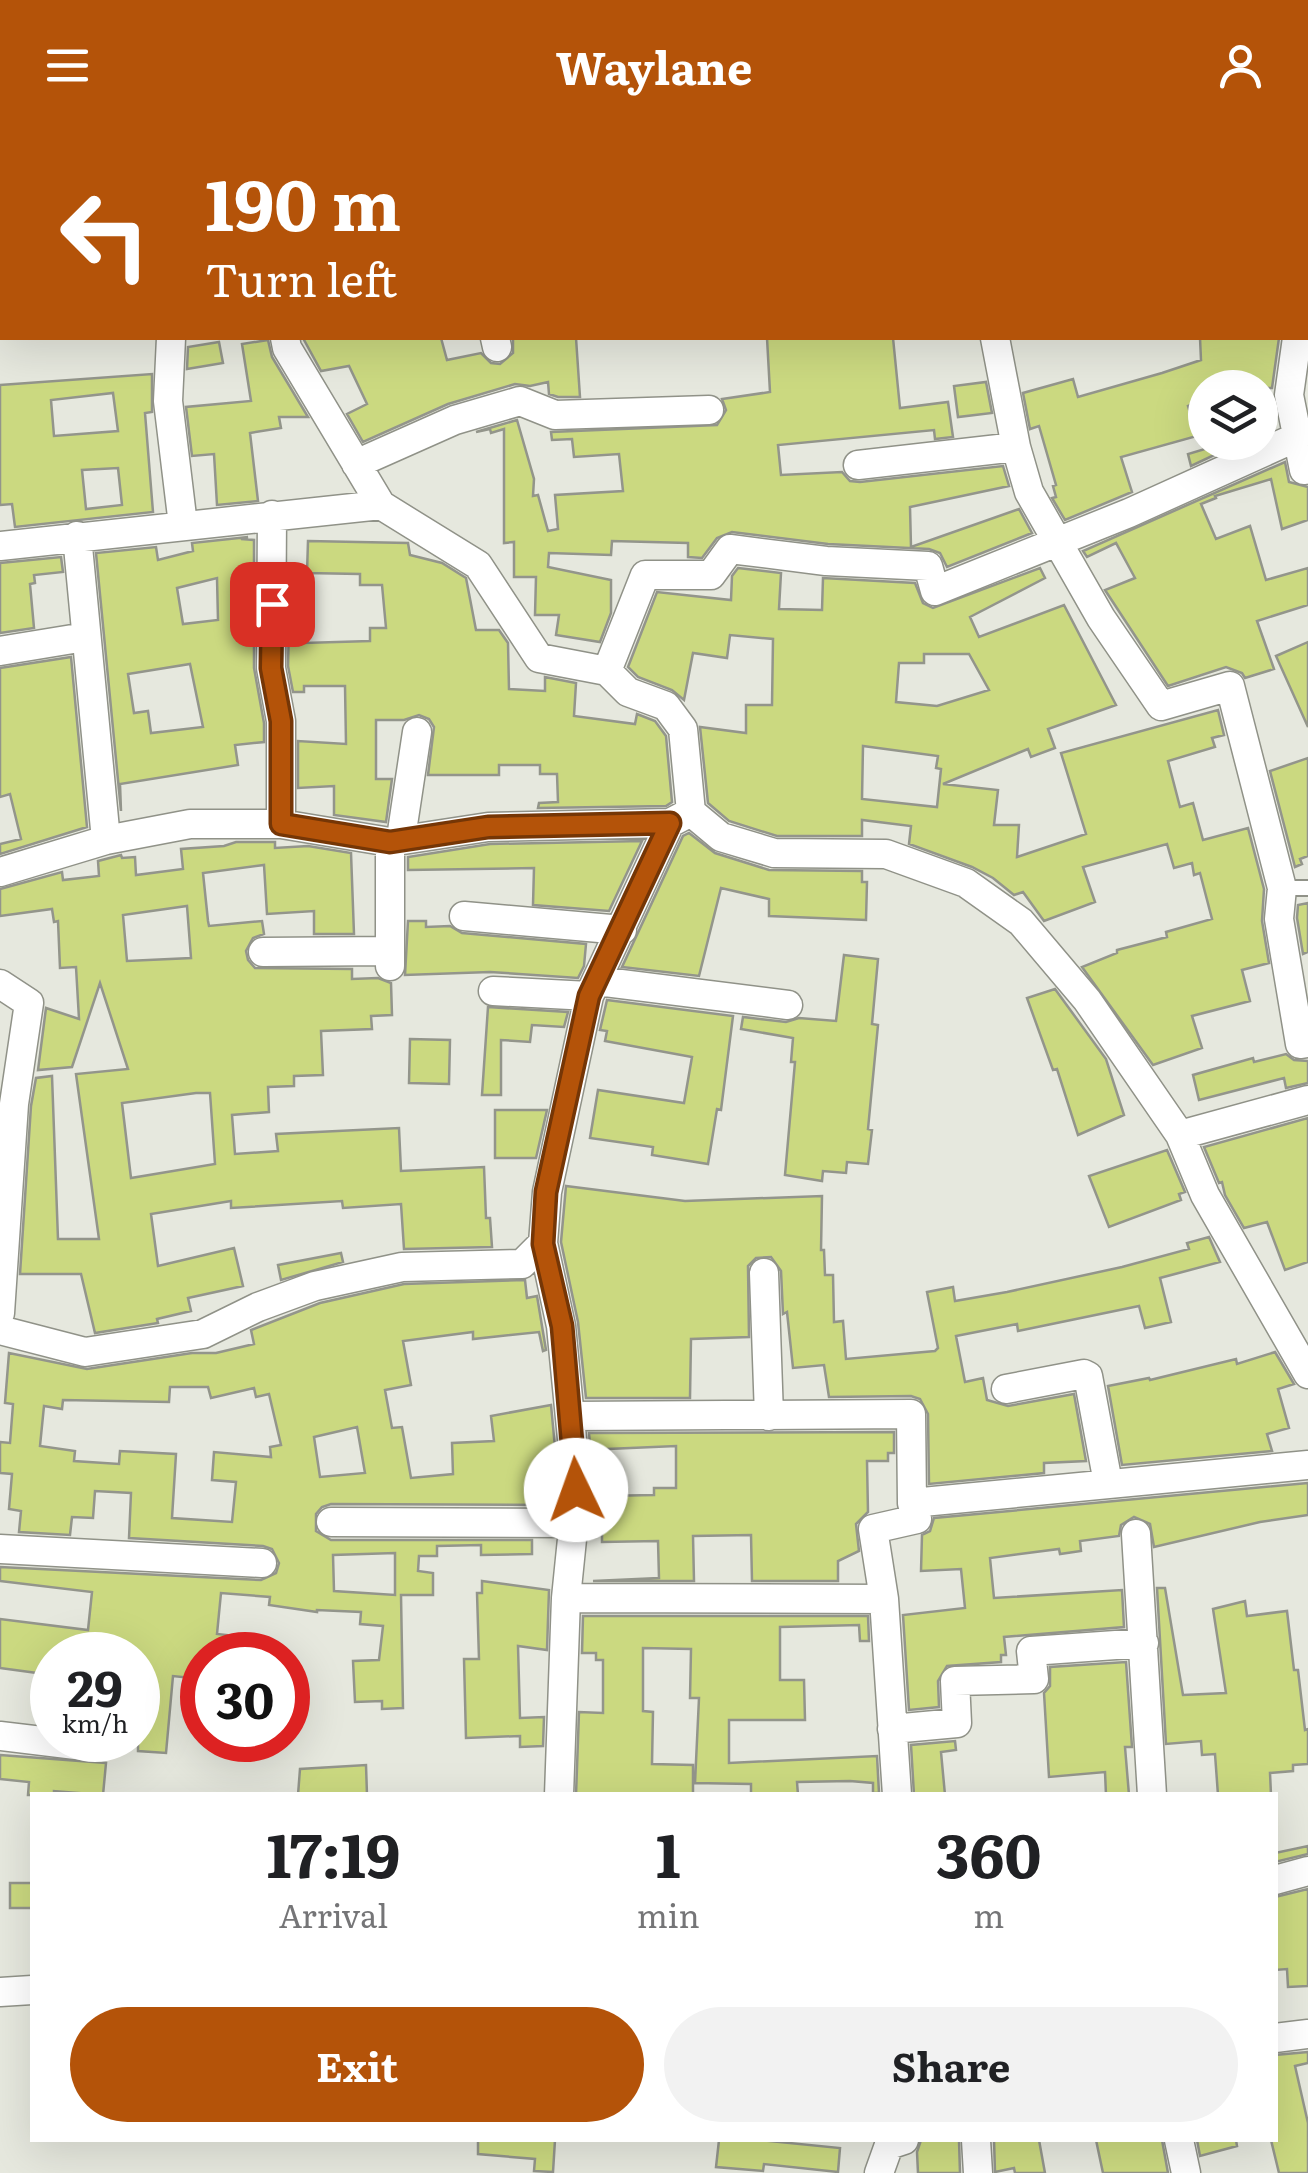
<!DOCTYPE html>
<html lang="en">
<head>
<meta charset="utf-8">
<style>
	:root { --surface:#fff; --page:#f2f2f2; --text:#202124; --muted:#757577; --accent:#b45309 }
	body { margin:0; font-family:Literata,serif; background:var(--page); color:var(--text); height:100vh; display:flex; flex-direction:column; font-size:38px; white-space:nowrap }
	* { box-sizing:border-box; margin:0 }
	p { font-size:32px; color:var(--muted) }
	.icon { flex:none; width:55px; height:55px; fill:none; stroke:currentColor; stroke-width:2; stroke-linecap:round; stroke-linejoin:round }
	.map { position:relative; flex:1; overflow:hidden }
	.drawer { position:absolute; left:30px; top:1662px; width:1248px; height:350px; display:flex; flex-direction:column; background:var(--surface); border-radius:0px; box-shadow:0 10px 40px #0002 }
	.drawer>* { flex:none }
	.banner { position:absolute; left:0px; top:0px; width:1310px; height:210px; box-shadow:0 10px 40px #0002; background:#b45309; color:#fff; overflow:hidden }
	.controls { position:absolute; left:1188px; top:240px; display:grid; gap:20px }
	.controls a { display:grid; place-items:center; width:90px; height:90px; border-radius:50%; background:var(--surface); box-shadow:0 10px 40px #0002; font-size:50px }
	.speed { position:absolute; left:30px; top:1502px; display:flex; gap:20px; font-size:50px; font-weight:700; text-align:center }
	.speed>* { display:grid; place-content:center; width:130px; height:130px; border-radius:50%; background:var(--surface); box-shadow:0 10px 40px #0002; line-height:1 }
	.speed small { font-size:25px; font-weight:400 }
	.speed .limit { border:15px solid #d22; background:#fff; color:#111 }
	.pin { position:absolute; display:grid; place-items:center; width:85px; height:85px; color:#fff; margin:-42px; border-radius:20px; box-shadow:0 5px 15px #0006 }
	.me { position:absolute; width:110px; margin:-55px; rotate:357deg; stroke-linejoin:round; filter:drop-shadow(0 0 8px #0008) }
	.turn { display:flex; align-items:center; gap:35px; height:210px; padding:0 40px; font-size:45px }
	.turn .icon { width:130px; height:130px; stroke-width:2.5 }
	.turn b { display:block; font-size:70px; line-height:85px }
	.eta { display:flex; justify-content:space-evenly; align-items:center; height:170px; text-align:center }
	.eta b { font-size:60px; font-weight:700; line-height:70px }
	.button { display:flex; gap:20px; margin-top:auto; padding:20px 40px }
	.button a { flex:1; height:115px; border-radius:60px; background:var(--accent); color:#fff; font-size:40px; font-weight:700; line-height:115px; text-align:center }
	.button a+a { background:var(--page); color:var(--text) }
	header { display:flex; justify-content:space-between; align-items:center; height:130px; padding:0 40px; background:var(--accent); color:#fff; font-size:45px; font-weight:700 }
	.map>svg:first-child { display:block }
	.building { fill:#cbd980; stroke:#93958b; stroke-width:2.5; fill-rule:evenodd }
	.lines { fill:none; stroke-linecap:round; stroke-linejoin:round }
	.service-casing { stroke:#909288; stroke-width:18 }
	.minor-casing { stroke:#909288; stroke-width:31 }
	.service { stroke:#fff; stroke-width:14 }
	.minor { stroke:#fff; stroke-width:28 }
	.route-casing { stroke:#753606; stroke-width:25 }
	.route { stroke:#b45309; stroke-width:18 }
</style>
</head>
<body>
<header><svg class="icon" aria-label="menu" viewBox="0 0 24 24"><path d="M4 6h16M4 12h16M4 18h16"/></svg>Waylane<svg class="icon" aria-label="person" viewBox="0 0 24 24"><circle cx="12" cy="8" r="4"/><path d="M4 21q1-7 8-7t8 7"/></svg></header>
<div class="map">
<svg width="1308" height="2043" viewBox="0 0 1308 2043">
	<rect width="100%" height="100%" fill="#e6e8de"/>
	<path class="building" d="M303,208H441L447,230L481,223L491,233L500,234L513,223V208H576L580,267H558L549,264L548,252L530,256L515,254L448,274L363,312L347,284L367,274L349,236L321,241Z
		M767,208H893L900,278L948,272L953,307L935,309L934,300L778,315L781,345L842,342L850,351L860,352L1003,336L1009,356L910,377L911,417L1019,379L1032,403L947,437L940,423L929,419L828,414L732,402L717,408L702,428L688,427V413L612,411L611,425L549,423L548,437L611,450V483L600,512L556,505L559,485H535L536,447H514V412L504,413V299L491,303L490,299L476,302L517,290L534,349L533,366L538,365L548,401L558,399L555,365L623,361L619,324L574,327L572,309L552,310L551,302L717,295L726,280L722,269L770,262Z
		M1200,208H1279L1272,258H1205V269L1188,276L1197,306L1121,327L1132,362L1065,390L1052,368L1056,367L1053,356L1056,355L1039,296L1030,299L1023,263L1073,249L1078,267L1162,243L1201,230Z
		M268,210L272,227L308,287H279L281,298L250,303L258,371L217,375L214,324L192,326L186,277L251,271L242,214Z
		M219,212L223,233L187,239L188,217Z
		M152,244V282L145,283L153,382L15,397L12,374L0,375V255ZM113,263L118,301L54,306L51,270ZM118,338L122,375L86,379L82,340Z
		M986,252L992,283L958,287L954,256Z
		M1228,312H1242L1191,336L1188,324Z
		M1285,332L1289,352L1308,357V390L1282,399L1271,349L1215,366L1216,368L1201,374L1216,409L1250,396L1266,450L1308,438V475L1257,491L1274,539L1245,548L1242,543L1226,537L1168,556L1105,460L1135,448L1116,413L1087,427L1083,421Z
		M248,407L241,409L254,410V451H243L244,496H254V538L264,593V612L235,615L238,635L120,654L121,681L96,423L156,417L158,430L193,421L192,413ZM217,448L218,490L183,494L177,458ZM190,534L203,597L151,603L148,581L134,583L128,544Z
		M308,411L408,413L410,425L442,433L466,448L476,500H499L508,513L509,559L545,561V547L576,553L574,586L635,594L637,584L655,591L666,606L672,672L666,676L538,678L539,673L558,672L557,644H540V635H499V645H428L434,597L429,589L419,585L404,590H376V649H392L386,692L334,685V656L298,658V611L346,614L345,556H304V562H293L288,536L289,496H304V513L370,511V498H386L382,455H360V444L307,443Z
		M61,427L63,442L34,445L35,453L30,454L34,498L0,503V433Z
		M738,438L781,443L779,479L822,480L823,448L915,453L923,473L933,478L1040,438L1045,448L970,487L979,507L1064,475L1116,575L1048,599L1055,618L1031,627L1028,619L943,654L998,660L994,695H1019L1017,727L1086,704L1061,623L1218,580L1224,605L1212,608L1215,617L1168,631L1180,677L1193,673L1203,710L1248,698L1264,759L1262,791L1269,833L1242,840L1250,871L1192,886L1202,918L1153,935L1082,837L1117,823V820L1167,807L1166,802L1212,789L1200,743L1194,745L1192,733L1174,738L1167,714L1083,737L1095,772L1044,791L1023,762L1014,765L993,748L972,737L909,714L911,696L862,690V706H777L729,691L708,673L700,597L746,603V575H772L773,509L730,505L727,528L693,523L684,570L672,560L638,547L628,537L657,462L731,470L732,446ZM924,524H969L989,560L937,576L896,572L899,533H924ZM863,616L938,626L936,638L941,639L937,677L862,669Z
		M1308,512V597L1276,526Z
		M71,527L87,697L0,724V714L21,709L10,664L0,667V538Z
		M1308,628V726L1300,729L1302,734L1295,737L1270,641Z
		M689,703L715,723L769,740L862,741V752H867L866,790L769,786V769L721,758L699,846L622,837L683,706Z
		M642,711L609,781L533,775L534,738L408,740V727L490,714Z
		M236,712H275V718L308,716L351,723L354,804H314V781L267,784L264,735L203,743L208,791L209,796L262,791L264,804L253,808L246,821L248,830L255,838L352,839V849L378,848L391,853L392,885L371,886L372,899L321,901L323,945L294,946V956L268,957L269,982L232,985L235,1024L278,1021L276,1004L399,998L401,1041L484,1037L486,1088H490L492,1117L404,1119L401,1074L343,1078L342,1071L231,1078V1071L151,1084L158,1136L234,1118L243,1156L188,1168L191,1181L157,1189L158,1193L95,1203L81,1144H20L31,976L36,948L52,946L58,1109H99L76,944L128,939L100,853L72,937L38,940L46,878L79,889L76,837L60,838L58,791L54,792L52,779L0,786V759L62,742L63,750L99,746L98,731L121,725L122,728L135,727L136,745L183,739L181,719L224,716ZM187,776L191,828L127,831L123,785ZM196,963H210L215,1034L131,1048L122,973Z
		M1308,773V822L1303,824L1297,788L1298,775Z
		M408,791H426V797L450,796L462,803L586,814L584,836L578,848L490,842L405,845Z
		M844,825L878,829L872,894L878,895L868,999L872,1000L868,1034L847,1032L846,1043L823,1041L822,1051L785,1045L795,932H791L793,908L741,899L743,887L786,892L799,888L836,891Z
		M1055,859L1106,929L1124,985L1078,1005L1057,939L1053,940L1027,868Z
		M607,870L733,886L721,980L717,979L708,1034L652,1025L653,1017L590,1008L598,960L684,973L692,927L605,911L607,901L600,900Z
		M488,877L568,882L564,897L532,895L530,912L501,910V965H482Z
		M410,909L450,910L449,954L409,953Z
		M1286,924L1294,930L1308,931V953L1286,958L1284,948L1199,970L1193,945L1253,928L1254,932Z
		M495,980H547L536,1028H495Z
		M1308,988V1132L1285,1140L1267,1092L1244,1098L1225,1065L1222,1052L1219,1053L1204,1017Z
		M1167,1020L1185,1062L1179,1064L1181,1070L1109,1097L1089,1046Z
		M566,1056L685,1071L822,1066L821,1120H824L825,1145H833L834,1192L843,1191L846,1229L935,1221L938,1218L927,1162L953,1157L955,1171L1007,1162L1122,1137L1189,1119L1187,1113L1209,1107L1220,1132L1160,1148L1171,1192L1145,1198L1139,1176L1018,1201L1017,1194L956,1206L965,1252L983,1248L987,1270L1008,1276L1074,1264L1086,1331L1044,1333V1343L929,1354L928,1284L920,1269L911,1266L829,1267L824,1235L793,1238L787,1182L783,1184L781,1141L771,1127L756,1128L748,1136L749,1207L691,1209L690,1268H586L578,1192L561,1112Z
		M341,1123L343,1132L281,1150L278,1135Z
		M525,1150L527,1168L537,1166L546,1220L543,1221L539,1202L473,1209V1202L403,1211L411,1255L385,1260L392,1298L402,1297L411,1348L453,1344L452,1313L494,1311L491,1286L551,1275L559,1360H557V1375L331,1374L322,1377L316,1384V1401L331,1410H532V1424L481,1425V1415L437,1416V1426H419L418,1441L433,1443V1465H401L403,1578L382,1579V1571L355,1572L353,1531L379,1530L383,1496L360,1494L361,1482L317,1480V1482L269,1475L270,1467L221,1463L217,1504L227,1505L225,1525H202V1549L173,1546L166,1623L138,1621V1525H52V1545L0,1538V1489L88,1500L92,1462L0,1451V1437L261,1450L276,1443L279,1433L272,1419L263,1416L129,1408L131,1363L95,1361L93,1388L72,1387L70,1405L19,1402L21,1381L9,1379L12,1344L0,1343V1312L10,1313L13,1274L5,1273L9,1223L87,1239L192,1223H216L254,1214L251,1200L320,1173L404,1154ZM170,1257H208L211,1268L254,1258L256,1267L269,1264L281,1315L270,1317L271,1327L214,1322L212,1350L236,1352L232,1392L172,1388L176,1324L120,1321L119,1334L74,1331L75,1321L40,1316L44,1276L62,1279L63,1270L169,1272ZM357,1297L365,1343L320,1347L314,1307ZM395,1423V1465L334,1461L333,1425Z
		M1275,1222L1294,1254L1278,1259L1289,1298L1267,1304L1272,1321L1122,1335L1108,1256L1149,1248L1150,1250L1236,1229L1237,1234Z
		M894,1302V1323H888V1331H867L868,1382L856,1394L859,1421L838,1431V1451H752L751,1405L693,1406L694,1451H593L659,1448L658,1411L602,1412V1366L654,1365V1358H676V1316L608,1319L612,1355L594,1357L589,1303Z
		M1308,1353V1385L1260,1392L1154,1417L1150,1394L1134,1387L1121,1395L1119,1406L1080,1411L1081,1421L1060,1424L1059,1419L990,1428L994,1468L1122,1460L1124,1497L1004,1507L1006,1525H1001V1532L947,1536L938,1551L939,1577L909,1580L903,1485L965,1478L961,1439L921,1441L922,1405L930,1401L934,1388Z
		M482,1451L549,1460L547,1520L518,1516L520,1588L544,1587L543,1616L520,1617V1606L466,1608L464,1529H479L477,1463H482Z
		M1157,1458H1165L1183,1565L1226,1563L1213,1479L1245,1471L1247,1486L1287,1481L1294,1540H1298L1305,1600L1308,1599V1634L1293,1635V1641L1270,1643L1271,1665H1218L1215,1624L1202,1625L1201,1611L1166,1614Z
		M583,1486H868L869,1511H860L859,1495L780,1497V1550H804L805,1590H729V1633L877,1626L879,1663H873V1653L850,1651L797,1652L798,1665H751V1654L695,1653L699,1568H690L691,1519L643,1518V1581L653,1582L652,1634L693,1635V1665H576L579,1582L603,1583V1530H596V1523H582Z
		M1126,1532L1132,1617H1125L1129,1665H1106L1105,1642L1049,1647L1044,1563L1050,1556V1537Z
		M955,1611L956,1620L941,1622L945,1665H914L911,1615Z
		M0,1625L106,1633L103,1665L54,1661V1665H28L29,1652L0,1649Z
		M366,1635L367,1665H298L300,1639Z
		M1308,1716V1724L1275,1732V1723Z
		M10,1753H32V1778H10Z
		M1308,1759V1856L1288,1857L1287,1839L1275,1840V1767Z
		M1308,1922V1933L1295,1936L1308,1993V2043H1279L1271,2010H1275V1925Z
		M478,2010H555L553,2042L534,2041L535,2029L478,2024Z
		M719,2010H759L840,2018L838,2042L764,2034L763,2041L716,2037Z
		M921,2010H959L960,2043H918L917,2022Z
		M994,2010H1039L1045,2043H1015L1014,2038L995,2042Z
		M1096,2010H1162L1168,2043H1103Z
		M1197,2010H1236L1237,2016L1200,2026Z"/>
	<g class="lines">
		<defs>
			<path id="service" d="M1282,758H1308"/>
			<path id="minor" d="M60,0L61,2
				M393,0V2
				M496,0L497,2
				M967,0V2
				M1053,0V2
				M1122,0L1126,2
				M128,2L138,0
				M795,2L802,0
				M1308,133V129
				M171,208L168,271L183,395
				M285,208L287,218L381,375L478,435L539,528L607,541L628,562L666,576L683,599L691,682L721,707L774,723L886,724L966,753L1021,792L1087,870L1180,1005L1205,1065L1308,1244
				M495,208L497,217
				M995,208L1016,317L1029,362L1101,488L1161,576L1230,556L1282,758L1279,789L1300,914L1308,913
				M1297,208L1289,265L1304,340
				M356,334L455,290L520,271L555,285L709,280
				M858,335L1016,317
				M272,385L271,538L281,591V694
				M77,406L106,710
				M0,416L381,375
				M0,521L85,507
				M607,541L645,445H711L730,419L826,431L928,436L935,461L1129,383L1297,307
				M401,708L417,602
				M0,742L106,710L190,694H281L390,712L488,697L670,693
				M464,786L622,800
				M263,822L390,821
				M390,836V712
				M597,851L788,875
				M0,854L29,873L14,974L0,1183
				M493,861L589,866
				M1180,1005L1308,970
				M764,1143L769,1286
				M0,1200L85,1222L203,1204L258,1177L315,1156L402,1137L522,1134L543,1113
				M1006,1259L1084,1244L1088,1246L1108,1353
				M572,1286L911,1284L912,1373L917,1389L873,1399L884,1469L897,1665
				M912,1373L1308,1335
				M331,1392L573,1393
				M1136,1404L1152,1665
				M0,1419L262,1433
				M566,1468L884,1469
				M892,1599L957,1593L955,1551L1034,1549L1031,1521L1144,1513
				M0,1606L84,1616
				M559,1665L566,1468L577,1360L561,1196L543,1113L547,1062L589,866L670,693L691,682
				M1275,1750L1308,1741
				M0,1862L32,1860
				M1275,1908L1308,1904
				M976,2010L978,2043
				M1179,2010L1186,2043
				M879,2043L889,2015L904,2010"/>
		</defs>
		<use href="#service" class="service-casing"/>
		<use href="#minor" class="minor-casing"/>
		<use href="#service" class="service"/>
		<use href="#minor" class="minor"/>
	</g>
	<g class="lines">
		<defs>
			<path id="route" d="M272,474L271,538L281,591V694L390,712L488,697L670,693L589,866L546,1062L543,1114L562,1196L576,1360"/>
		</defs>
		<use href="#route" class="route-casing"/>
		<use href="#route" class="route"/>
	</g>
</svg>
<div class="controls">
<a><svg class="icon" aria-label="layers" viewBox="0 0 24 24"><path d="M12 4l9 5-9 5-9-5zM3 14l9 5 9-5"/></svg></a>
</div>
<div class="speed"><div>29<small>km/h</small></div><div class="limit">30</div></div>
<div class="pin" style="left:272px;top:474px;background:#d93025"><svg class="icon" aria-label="arrive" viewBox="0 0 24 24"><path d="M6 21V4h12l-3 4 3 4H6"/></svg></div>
<svg class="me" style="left:576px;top:1360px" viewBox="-20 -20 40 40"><circle r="19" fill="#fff"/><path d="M0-13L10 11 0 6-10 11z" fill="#b45309"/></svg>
<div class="banner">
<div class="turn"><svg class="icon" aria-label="left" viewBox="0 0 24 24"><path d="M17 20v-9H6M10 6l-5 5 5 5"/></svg><div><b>190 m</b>Turn left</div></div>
</div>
<section class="drawer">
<div class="eta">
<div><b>17:19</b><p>Arrival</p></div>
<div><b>1</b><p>min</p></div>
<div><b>360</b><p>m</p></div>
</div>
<div class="button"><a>Exit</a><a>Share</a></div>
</section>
</div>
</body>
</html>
